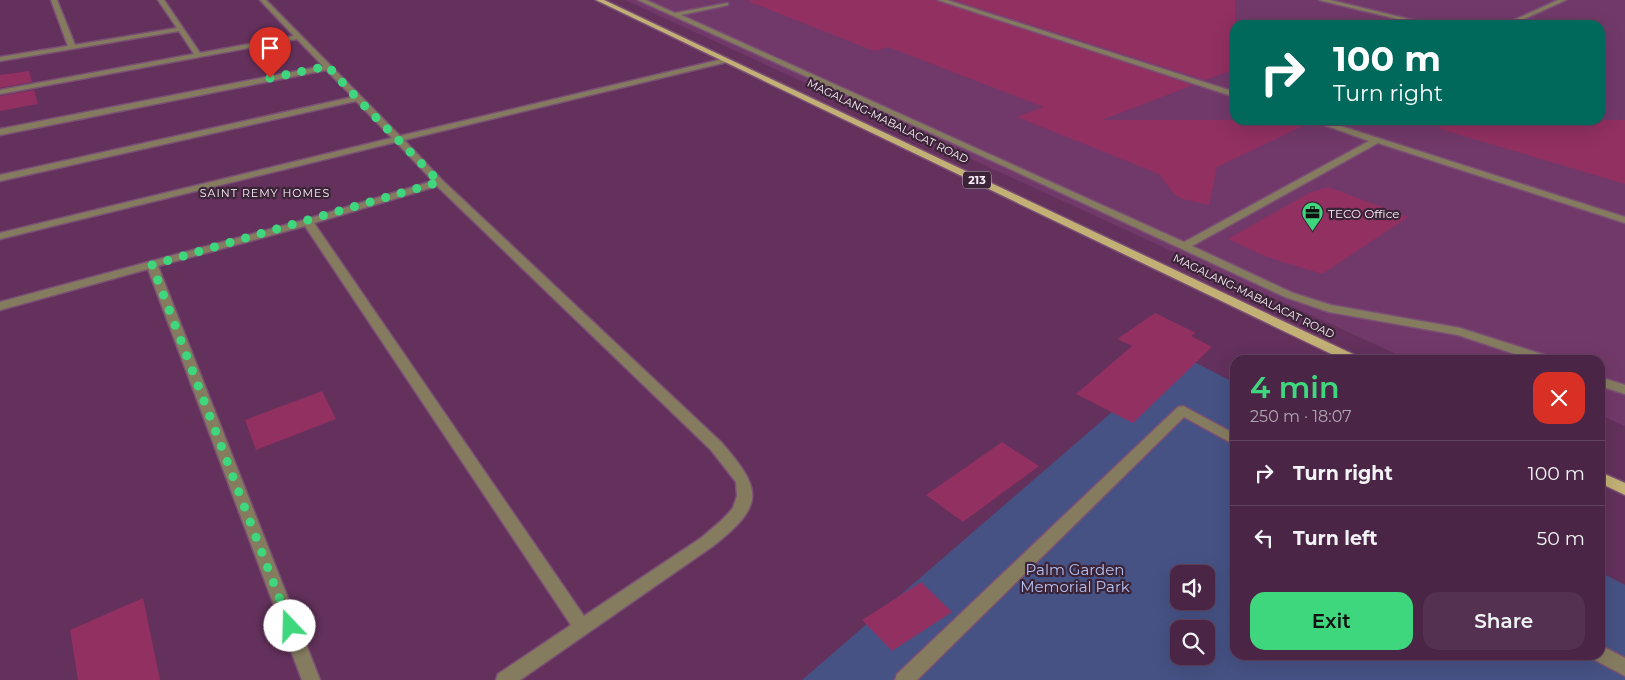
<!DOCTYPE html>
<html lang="en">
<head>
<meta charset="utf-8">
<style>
	:root { --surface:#4a2545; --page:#543150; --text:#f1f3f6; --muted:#b2a5b3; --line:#61425e; --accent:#3fd77d }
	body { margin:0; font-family:Montserrat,sans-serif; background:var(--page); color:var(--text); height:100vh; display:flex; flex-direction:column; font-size:19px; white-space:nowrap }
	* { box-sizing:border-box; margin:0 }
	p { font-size:16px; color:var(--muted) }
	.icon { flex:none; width:28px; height:28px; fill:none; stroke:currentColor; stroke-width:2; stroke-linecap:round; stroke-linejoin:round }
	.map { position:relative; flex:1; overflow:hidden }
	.details { position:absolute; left:1230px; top:355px; width:375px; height:305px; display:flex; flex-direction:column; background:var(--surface); border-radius:15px; box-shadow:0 5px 20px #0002,0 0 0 1px var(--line) }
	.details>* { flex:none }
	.guide { position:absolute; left:1230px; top:20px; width:375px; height:105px; border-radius:15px; box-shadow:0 5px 20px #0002,0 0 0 1px var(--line); background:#00695c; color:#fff; overflow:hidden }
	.tools { position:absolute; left:1170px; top:565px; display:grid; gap:10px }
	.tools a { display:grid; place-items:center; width:45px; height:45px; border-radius:10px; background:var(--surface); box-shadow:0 5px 20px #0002,0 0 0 1px var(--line); font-size:25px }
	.pin { position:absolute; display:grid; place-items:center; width:42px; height:42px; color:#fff; margin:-51px -21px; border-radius:50% 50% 50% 0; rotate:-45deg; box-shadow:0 0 5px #0007 }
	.pin .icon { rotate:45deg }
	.me { position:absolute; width:55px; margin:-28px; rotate:339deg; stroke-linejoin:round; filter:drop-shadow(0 0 4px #0008) }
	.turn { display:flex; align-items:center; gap:18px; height:105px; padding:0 20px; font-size:22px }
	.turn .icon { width:65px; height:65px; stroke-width:2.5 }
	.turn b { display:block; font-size:35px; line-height:42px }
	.round { display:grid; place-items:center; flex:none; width:52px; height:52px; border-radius:15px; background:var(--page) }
	.head { display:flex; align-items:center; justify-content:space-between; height:85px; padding:0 20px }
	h1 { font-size:30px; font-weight:600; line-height:38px; color:var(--accent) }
	.button { display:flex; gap:10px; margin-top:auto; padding:10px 20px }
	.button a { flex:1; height:58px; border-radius:15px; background:var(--accent); color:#111; font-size:20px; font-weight:600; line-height:58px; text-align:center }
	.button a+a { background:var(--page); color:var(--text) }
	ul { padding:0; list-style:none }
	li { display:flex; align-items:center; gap:15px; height:65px; padding:0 20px; border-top:1px solid var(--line) }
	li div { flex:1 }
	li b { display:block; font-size:19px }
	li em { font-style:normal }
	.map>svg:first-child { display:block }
	.built { fill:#713969; fill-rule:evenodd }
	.green { fill:#465284; fill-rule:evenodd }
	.building { fill:#913061 }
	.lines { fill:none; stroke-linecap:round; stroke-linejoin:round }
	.minor-casing { stroke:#7b5075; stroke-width:3 }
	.major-casing { stroke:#7b5075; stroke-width:3 }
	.minor { fill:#857c60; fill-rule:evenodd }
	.major { fill:#c2b075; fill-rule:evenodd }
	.route { stroke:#3fd77d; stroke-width:9; stroke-dasharray:0 16.2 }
	.labels { text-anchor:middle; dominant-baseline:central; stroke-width:4.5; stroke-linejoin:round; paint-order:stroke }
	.far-street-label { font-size:11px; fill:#fcf0fa; stroke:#3b2437 }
	.shield { fill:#3b2437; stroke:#c2b3c0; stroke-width:1 }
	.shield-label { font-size:11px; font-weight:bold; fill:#fcf0fa }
	.far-neighbourhood-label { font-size:11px; letter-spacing:1px; fill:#fcf0fa; stroke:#3b2437 }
	.poi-label { font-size:12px; fill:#fcf0fa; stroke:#3b2437; text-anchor:start }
	.near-park-label { font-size:15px; fill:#b4c1f0; stroke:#3b2437 }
</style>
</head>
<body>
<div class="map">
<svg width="1625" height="680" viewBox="0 0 1625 680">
	<rect width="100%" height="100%" fill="#63315c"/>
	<path class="built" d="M625,0H1625V426L1600,415V360H1409ZM1235,25H1600V120H1235Z"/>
	<path class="green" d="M1179,354L1235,383V655H1600V572L1625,585V680H802ZM1179,574H1206V601H1179ZM1179,629H1206V656H1179Z"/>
	<path class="building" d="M750,0H936L1193,85L1102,120H1308L1311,122L1217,167L1209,205L1183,199L1175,195L1159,174L1017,117L1044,107L888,47L874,51L750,2Z
		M953,0H1235V69L1205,80Z
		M29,71L32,82L0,88V75Z
		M34,90L38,104L0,111V96Z
		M1441,120H1625V184L1440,129Z
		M1328,187L1408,217L1322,274L1267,257L1228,239L1309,193Z
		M1155,313L1196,333L1191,336L1212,347L1133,423L1076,394L1132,346L1117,339Z
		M322,391L336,419L256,450L245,420Z
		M1002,442L1039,466L963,522L926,495Z
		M921,582L952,612L892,651L862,620Z
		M143,598L160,680H78L70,630Z"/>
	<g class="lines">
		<defs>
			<path id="minor" d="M51,0H57L75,45L177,28L158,0H164L200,53L294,36L260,0H266L400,136L727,58V62L404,140L442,180L721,442C763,490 765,505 713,546L520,680H496L498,674L571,625L305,226L158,266L320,680H302L148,269L0,310V302L304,220L433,181L396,142L0,239V233L392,138L356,101L0,181V175L353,97L326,70L0,135V129L323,66L297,39L0,94V90L194,54L179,31L0,61V57L68,46ZM437,186L711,450L736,482L737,496L733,508L721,521L701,538L584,616L314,223Z
				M638,0H646L675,13L728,3V5L681,15L1184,242L1369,141L1310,120H1322L1625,217V223L1378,143L1192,246L1293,293L1331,305L1460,328L1551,357L1552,360H1533L1458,335L1329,312L1285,297L1008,168Z
				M938,0H947L1235,92V97Z
				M1319,0H1330L1433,25H1422Z
				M1558,0H1566L1511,25H1503Z
				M1600,377L1625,385V394L1600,386Z
				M1183,406L1235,434V445L1184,417L917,680H895L897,674L1178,407Z
				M1600,645L1625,658V676L1593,659L1592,655H1600Z"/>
			<path id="major" d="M596,0H604L1359,357L1360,360H1344Z
				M1600,472L1625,483V495L1600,483Z"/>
		</defs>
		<use href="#minor" class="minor-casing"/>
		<use href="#major" class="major-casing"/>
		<use href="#minor" class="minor"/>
		<use href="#major" class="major"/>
	</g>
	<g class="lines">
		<path class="route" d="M270,78L328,66C363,107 403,143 439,182L152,265L290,626"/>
	</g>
	<defs>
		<symbol id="office-pin" viewBox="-11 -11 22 30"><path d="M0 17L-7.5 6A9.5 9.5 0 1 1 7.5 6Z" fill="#3fd77d" stroke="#3b2437"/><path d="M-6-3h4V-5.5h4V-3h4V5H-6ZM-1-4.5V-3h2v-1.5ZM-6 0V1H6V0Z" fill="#111"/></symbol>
	</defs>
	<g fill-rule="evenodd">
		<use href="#office-pin" x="1300" y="200" width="25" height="34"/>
	</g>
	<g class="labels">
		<g class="far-street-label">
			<text transform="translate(888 121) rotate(26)">MAGALANG-MABALACAT ROAD</text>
			<text transform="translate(1254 296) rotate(26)">MAGALANG-MABALACAT ROAD</text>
		</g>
		<rect class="shield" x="963" y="171.5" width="28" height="17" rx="4"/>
		<g class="shield-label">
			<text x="977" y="180">213</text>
		</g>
		<g class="far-neighbourhood-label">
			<text x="265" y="193">SAINT REMY HOMES</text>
		</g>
		<g class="poi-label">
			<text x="1328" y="213">TECO Office</text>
		</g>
		<g class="near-park-label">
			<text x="1075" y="569">Palm Garden<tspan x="1075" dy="17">Memorial Park</tspan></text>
		</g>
	</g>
</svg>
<div class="tools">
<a><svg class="icon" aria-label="sound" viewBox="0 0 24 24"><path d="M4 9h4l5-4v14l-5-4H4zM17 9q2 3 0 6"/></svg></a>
<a><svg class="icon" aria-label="search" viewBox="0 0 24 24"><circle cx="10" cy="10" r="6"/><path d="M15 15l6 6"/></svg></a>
</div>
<div class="pin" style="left:270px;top:78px;background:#d93025"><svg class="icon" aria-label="arrive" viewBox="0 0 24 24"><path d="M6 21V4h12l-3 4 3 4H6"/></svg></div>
<svg class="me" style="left:290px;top:626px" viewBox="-20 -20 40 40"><circle r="19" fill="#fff"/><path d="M0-13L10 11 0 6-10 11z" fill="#3fd77d"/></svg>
<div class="guide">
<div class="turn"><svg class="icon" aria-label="right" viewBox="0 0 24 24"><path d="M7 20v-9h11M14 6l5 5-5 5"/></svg><div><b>100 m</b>Turn right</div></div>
</div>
<section class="details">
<div class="head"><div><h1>4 min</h1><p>250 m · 18:07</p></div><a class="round" style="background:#d93025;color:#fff"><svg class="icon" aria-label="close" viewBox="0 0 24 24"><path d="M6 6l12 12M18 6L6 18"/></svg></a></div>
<ul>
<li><svg class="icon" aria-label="right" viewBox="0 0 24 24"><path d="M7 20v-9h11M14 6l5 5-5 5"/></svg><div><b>Turn right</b></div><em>100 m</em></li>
<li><svg class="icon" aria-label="left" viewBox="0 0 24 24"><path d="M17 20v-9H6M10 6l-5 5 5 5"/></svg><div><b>Turn left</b></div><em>50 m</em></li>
</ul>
<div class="button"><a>Exit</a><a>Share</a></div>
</section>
</div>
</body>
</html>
